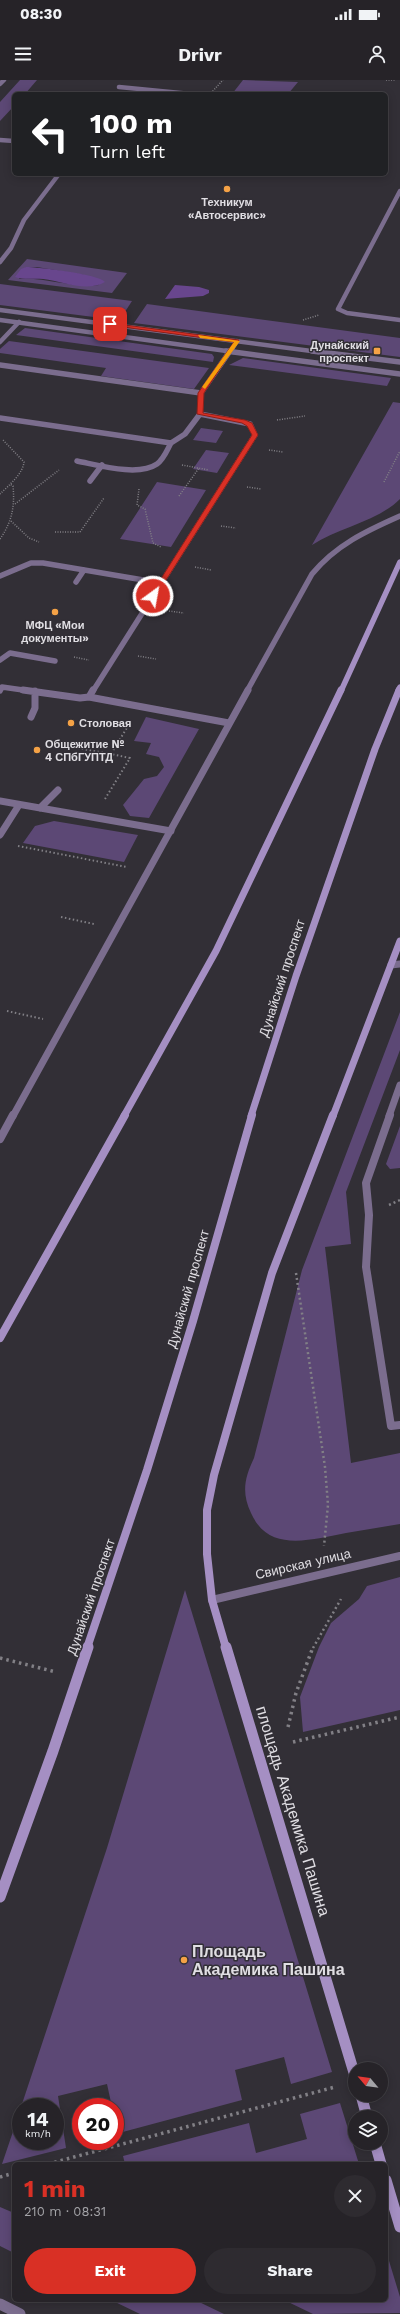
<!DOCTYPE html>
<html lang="en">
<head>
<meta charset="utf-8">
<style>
	:root { --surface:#262328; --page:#2e2b30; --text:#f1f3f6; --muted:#a4a4a8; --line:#424045; --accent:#d93025 }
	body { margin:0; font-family:"Work Sans",sans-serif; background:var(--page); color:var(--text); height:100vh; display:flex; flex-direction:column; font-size:15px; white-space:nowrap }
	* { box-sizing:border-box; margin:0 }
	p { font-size:13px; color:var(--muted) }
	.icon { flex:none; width:22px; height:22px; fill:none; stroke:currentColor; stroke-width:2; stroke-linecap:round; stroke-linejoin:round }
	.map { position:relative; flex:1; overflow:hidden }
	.sheet { position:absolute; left:12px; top:2082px; width:376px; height:140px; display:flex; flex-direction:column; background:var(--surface); border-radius:6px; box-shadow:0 2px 10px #0003,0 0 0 1px var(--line) }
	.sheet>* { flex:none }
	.banner { position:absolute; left:12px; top:12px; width:376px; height:84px; border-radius:6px; box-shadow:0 2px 10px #0003,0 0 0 1px var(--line); background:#202124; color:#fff; overflow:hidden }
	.needle { width:26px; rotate:299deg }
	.fabs { position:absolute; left:348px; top:1982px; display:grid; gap:8px }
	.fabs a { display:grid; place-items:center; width:40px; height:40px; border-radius:50%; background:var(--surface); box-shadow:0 2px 10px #0003,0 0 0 1px var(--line); font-size:20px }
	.speed { position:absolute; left:12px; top:2018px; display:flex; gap:8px; font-size:20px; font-weight:700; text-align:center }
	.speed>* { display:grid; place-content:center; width:52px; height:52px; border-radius:50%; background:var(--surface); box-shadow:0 2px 10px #0003,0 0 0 1px var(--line); line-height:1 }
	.speed small { font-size:10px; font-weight:400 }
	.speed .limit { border:6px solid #d22; background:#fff; color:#111 }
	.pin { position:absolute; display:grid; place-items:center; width:34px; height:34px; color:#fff; margin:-17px; border-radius:8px; box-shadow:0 2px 6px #0006 }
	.me { position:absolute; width:44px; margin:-22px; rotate:32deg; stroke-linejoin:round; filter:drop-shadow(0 0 3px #0008) }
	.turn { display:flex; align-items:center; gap:14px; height:84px; padding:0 12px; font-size:18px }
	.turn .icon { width:52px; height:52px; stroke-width:2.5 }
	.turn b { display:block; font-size:28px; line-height:34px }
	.round { display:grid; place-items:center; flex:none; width:42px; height:42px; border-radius:21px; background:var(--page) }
	.head { display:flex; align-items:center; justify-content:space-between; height:68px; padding:0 12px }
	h1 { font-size:24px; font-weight:700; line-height:30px; color:var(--accent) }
	.primary-button { display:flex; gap:8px; margin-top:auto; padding:8px 12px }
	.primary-button a { flex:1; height:46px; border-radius:24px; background:var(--accent); color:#fff; font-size:16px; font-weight:700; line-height:46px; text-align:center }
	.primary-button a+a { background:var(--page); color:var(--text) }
	.status { display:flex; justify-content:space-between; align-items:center; height:28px; padding:0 20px; background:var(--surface); direction:ltr }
	.status svg { height:11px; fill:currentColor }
	header { display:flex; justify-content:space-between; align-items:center; height:52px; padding:0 12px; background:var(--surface); font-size:18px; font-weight:700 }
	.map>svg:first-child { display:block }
	.green { fill:#5c4875; fill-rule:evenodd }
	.forest { fill:#68468d }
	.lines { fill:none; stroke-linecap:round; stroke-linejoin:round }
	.path-far3 { stroke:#828086; stroke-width:1.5; stroke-dasharray:1 1.5; stroke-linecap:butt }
	.path-far2 { stroke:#828086; stroke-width:2; stroke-dasharray:1.5 2.5; stroke-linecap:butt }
	.path-far1 { stroke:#828086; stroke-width:2.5; stroke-dasharray:2 3; stroke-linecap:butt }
	.path { stroke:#828086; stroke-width:3.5; stroke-dasharray:2.5 4; stroke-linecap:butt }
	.service-far3 { stroke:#7b6d8e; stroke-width:4.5 }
	.service-far2 { stroke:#7b6d8e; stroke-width:5.5 }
	.service-far1 { stroke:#7b6d8e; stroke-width:7 }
	.service { stroke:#7b6d8e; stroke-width:8 }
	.minor { stroke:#7b6d8e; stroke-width:8 }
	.tertiary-far4 { stroke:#7b6d8e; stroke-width:4.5 }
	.tertiary-far3 { stroke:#7b6d8e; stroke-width:5.5 }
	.tertiary-far2 { stroke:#7b6d8e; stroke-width:7 }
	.tertiary-far1 { stroke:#7b6d8e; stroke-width:8 }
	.tertiary { stroke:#7b6d8e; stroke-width:11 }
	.secondary-far3 { stroke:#a58fc3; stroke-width:5.5 }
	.secondary-far2 { stroke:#a58fc3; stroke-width:7 }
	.secondary-far1 { stroke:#a58fc3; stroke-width:8 }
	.secondary { stroke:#a58fc3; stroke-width:11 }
	.route { fill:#d93025; stroke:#8d1f18 }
	.slow { fill:#f59e0b }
	.poi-dot { fill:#f5a246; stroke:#322f36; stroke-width:1.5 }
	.labels { text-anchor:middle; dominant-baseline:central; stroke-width:3; stroke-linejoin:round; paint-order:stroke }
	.far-poi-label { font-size:11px; font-weight:bold; fill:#e0dee3; stroke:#322f36 }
	.street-label { font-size:13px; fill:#e0dee3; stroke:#322f36 }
	.near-street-label { font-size:16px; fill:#e0dee3; stroke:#322f36 }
	.near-poi-label { font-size:16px; font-weight:bold; fill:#e0dee3; stroke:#322f36; text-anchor:start }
</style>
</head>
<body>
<div class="status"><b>08:30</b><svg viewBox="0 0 49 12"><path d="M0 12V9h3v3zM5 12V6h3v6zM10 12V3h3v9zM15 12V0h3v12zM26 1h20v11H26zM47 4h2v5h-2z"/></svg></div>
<header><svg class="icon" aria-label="menu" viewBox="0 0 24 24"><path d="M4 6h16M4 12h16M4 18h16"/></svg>Drivr<svg class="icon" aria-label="person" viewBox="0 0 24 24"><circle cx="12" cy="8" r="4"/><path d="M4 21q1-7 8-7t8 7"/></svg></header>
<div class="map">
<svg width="400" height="2234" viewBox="0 0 400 2234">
	<rect width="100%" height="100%" fill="#322f36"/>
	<path class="green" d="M20,0H37L25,14H14V26L0,41V22Z
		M243,0L298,2L288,14H232Z
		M27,179L127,193L112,213L8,200ZM26,187H37L84,195L99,205C71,208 46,197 19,199Z
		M0,204L132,221L121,238L117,240L0,225Z
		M147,224L400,258V277L134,243Z
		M25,248L212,274L214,277L213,282L16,255Z
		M9,261L209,288L194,309L101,296L106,288L0,273V269Z
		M243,278L391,298L387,306L229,285Z
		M393,322L400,323V419C377,442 339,447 312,465Z
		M201,348L223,351L216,363L193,360Z
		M206,370L229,373L217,393L193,389Z
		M157,402L206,410L171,467L120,459Z
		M146,637L199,649L149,738L130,736L123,725L144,699L157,696L164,687L159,677L146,674L151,663L134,661Z
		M54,741L138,755L124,782L23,763L35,746Z
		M400,932V970L346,1112L351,1164L325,1167L351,1383L400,1373V1444C382,1447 364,1450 346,1453C312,1459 269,1474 251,1433C241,1412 245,1397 254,1378L302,1190Z
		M400,1046V1088L390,1089L386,1084Z
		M400,1497V1630L303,1652L300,1617L319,1567L331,1543L359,1519L367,1506Z
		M185,1510L332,1992L291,2004L284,1977L235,1990L242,2020L119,2053L115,2027H112L107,2004L58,2016L66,2068L2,2084L21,2028V2061H55V2027H21L107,1768Z
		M340,2023L359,2084H125L123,2076L249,2043L256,2073L307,2059L300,2034Z
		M0,2127L14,2133V2173L0,2166Z
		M386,2171L400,2217V2233L313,2234L284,2220H386Z
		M111,2220H195L224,2234H140Z"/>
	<path class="forest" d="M26,187C37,187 99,194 105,202C85,213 63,201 43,199C34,198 23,200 15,197L21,189Z
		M175,205L199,207L209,210V213L203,216L165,219Z"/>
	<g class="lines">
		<path class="path-far3" d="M386,0H396
			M211,13L223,0
			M303,240L319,235
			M277,340L305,336
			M269,370L283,372
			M182,385L209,390
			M384,402L400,371
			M247,407L261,409
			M139,409L137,425L145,429L153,463L161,467
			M0,414C8,406 23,394 24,382L3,360
			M179,416L199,388
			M15,424L59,390
			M11,441L29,458L39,462
			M221,446L236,448
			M55,452H80L104,418
			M0,459C12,442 15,426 13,406L10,404
			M195,487L211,490
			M169,531L184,533
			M138,576L156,579
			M74,577L89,580"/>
		<path class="path-far2" d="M66,666L111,674
			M105,719L130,678L111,674L128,646
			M18,766L127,787
			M61,837L94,844
			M7,931L43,939"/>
		<path class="path-far1" d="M389,1125L400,1120
			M296,1193L325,1387L328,1425L324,1466
			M313,1568L341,1519"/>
		<path class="path" d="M0,1578L56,1592
			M288,1647L296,1613L313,1567
			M293,1662L400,1637
			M48,2084L335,2007
			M0,2097L14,2093"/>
		<path class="service-far3" d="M119,7L191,14
			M0,60L14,61
			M400,111L338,229L347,233L400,240
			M0,182L11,168L24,140L59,94
			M0,262L19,242
			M230,272L237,261"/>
		<path class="service-far2" d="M0,285L201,313
			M0,338L171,363L185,354L200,334
			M77,381C98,385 138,397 157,384C164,379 167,370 171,363
			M90,401L102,385
			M0,496L31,483H43L161,503
			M76,502L84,490
			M0,580L10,573L55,581
			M0,611L2,607L30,611
			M93,611L255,355L250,344L200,334L201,313L230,271"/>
		<path class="service-far1" d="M23,610L80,618L89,617
			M93,610L89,617L229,643
			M31,637L35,628V611
			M0,721L171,751
			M40,728L58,710
			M0,755L19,725
			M391,885L400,884
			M389,1036L400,1005"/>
		<path class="service" d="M390,1035L366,1103L369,1135L366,1187L391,1346L400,1345"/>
		<path class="minor" d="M212,1520L400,1476"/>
		<path class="tertiary-far4" d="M0,4L4,0
			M0,230L319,272
			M0,240L234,272"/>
		<path class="tertiary-far3" d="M226,271L400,294
			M312,271L400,282
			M247,611L312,494C336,465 366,451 400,436"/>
		<path class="tertiary-far2" d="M13,1036L248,610"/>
		<path class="tertiary-far1" d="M0,1059L13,1035"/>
		<path class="tertiary" d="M0,2224L20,2234"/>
		<path class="secondary-far3" d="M341,611L400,482
			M398,611L400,607"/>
		<path class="secondary-far2" d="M124,1036L216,871L341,610
			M251,1036L296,896L375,669L399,610
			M333,1036L400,861"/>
		<path class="secondary-far1" d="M0,1258L125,1035
			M87,1568L147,1390L193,1241L252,1035
			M226,1568L212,1520L207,1474V1430L214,1395L272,1193L333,1035"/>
		<path class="secondary" d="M226,1567L355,1996
			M0,1817L53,1671L88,1567
			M361,2015L367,2037
			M375,2063L381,2084
			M386,2100L400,2147"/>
	</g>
	<path class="route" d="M110,243L239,260L204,313L203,333L245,340L252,343L258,355L156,516L153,518L150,516L252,355L247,346L242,343L197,334L198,313L234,262L108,245Z"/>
	<path class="slow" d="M198,255L240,261L205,309L202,307L234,262L200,258Z"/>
	<g class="poi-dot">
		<circle cx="227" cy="109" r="4"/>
		<rect x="373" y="267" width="8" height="8" rx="2"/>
		<circle cx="55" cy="532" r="4"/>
		<circle cx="71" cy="643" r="4"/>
		<circle cx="37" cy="670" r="4"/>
		<circle cx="184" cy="1880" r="4"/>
	</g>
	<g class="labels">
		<g class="far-poi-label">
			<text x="227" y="122">Техникум<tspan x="227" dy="13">«Автосервис»</tspan></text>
			<text x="369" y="265" text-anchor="end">Дунайский<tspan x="369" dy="13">проспект</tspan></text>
			<text x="55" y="545">МФЦ «Мои<tspan x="55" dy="13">документы»</tspan></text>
			<text x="79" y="643" text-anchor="start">Столовая</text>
			<text x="45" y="664" text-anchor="start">Общежитие №<tspan x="45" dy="13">4 СПбГУПТД</tspan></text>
		</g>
		<g class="street-label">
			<text transform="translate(282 898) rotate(-72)">Дунайский проспект</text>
			<text transform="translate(188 1209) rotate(-74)">Дунайский проспект</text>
			<text transform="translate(303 1484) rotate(-13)">Свирская улица</text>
			<text transform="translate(91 1517) rotate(-71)">Дунайский проспект</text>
		</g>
		<g class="near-street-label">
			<text transform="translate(293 1731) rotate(73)">площадь Академика Пашина</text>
		</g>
		<g class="near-poi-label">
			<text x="192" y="1871">Площадь<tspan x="192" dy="18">Академика Пашина</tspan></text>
		</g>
	</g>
</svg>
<div class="fabs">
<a><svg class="needle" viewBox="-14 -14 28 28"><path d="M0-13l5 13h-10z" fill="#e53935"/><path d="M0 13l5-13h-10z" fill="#a4a4a8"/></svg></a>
<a><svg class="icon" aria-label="layers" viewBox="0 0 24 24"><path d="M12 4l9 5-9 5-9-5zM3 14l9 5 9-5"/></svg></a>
</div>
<div class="speed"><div>14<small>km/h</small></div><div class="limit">20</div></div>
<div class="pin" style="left:110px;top:244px;background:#d93025"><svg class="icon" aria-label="arrive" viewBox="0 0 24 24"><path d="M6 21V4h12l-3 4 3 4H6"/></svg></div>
<svg class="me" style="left:153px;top:516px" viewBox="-20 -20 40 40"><circle r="17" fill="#d93025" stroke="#fff" stroke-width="3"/><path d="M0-11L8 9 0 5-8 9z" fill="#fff"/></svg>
<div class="banner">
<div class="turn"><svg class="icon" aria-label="left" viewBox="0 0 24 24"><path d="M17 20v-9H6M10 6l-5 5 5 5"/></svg><div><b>100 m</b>Turn left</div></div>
</div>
<section class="sheet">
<div class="head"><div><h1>1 min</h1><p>210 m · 08:31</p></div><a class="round"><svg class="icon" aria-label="close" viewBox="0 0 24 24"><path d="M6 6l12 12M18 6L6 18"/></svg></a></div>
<div class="primary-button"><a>Exit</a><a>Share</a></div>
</section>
</div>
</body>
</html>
